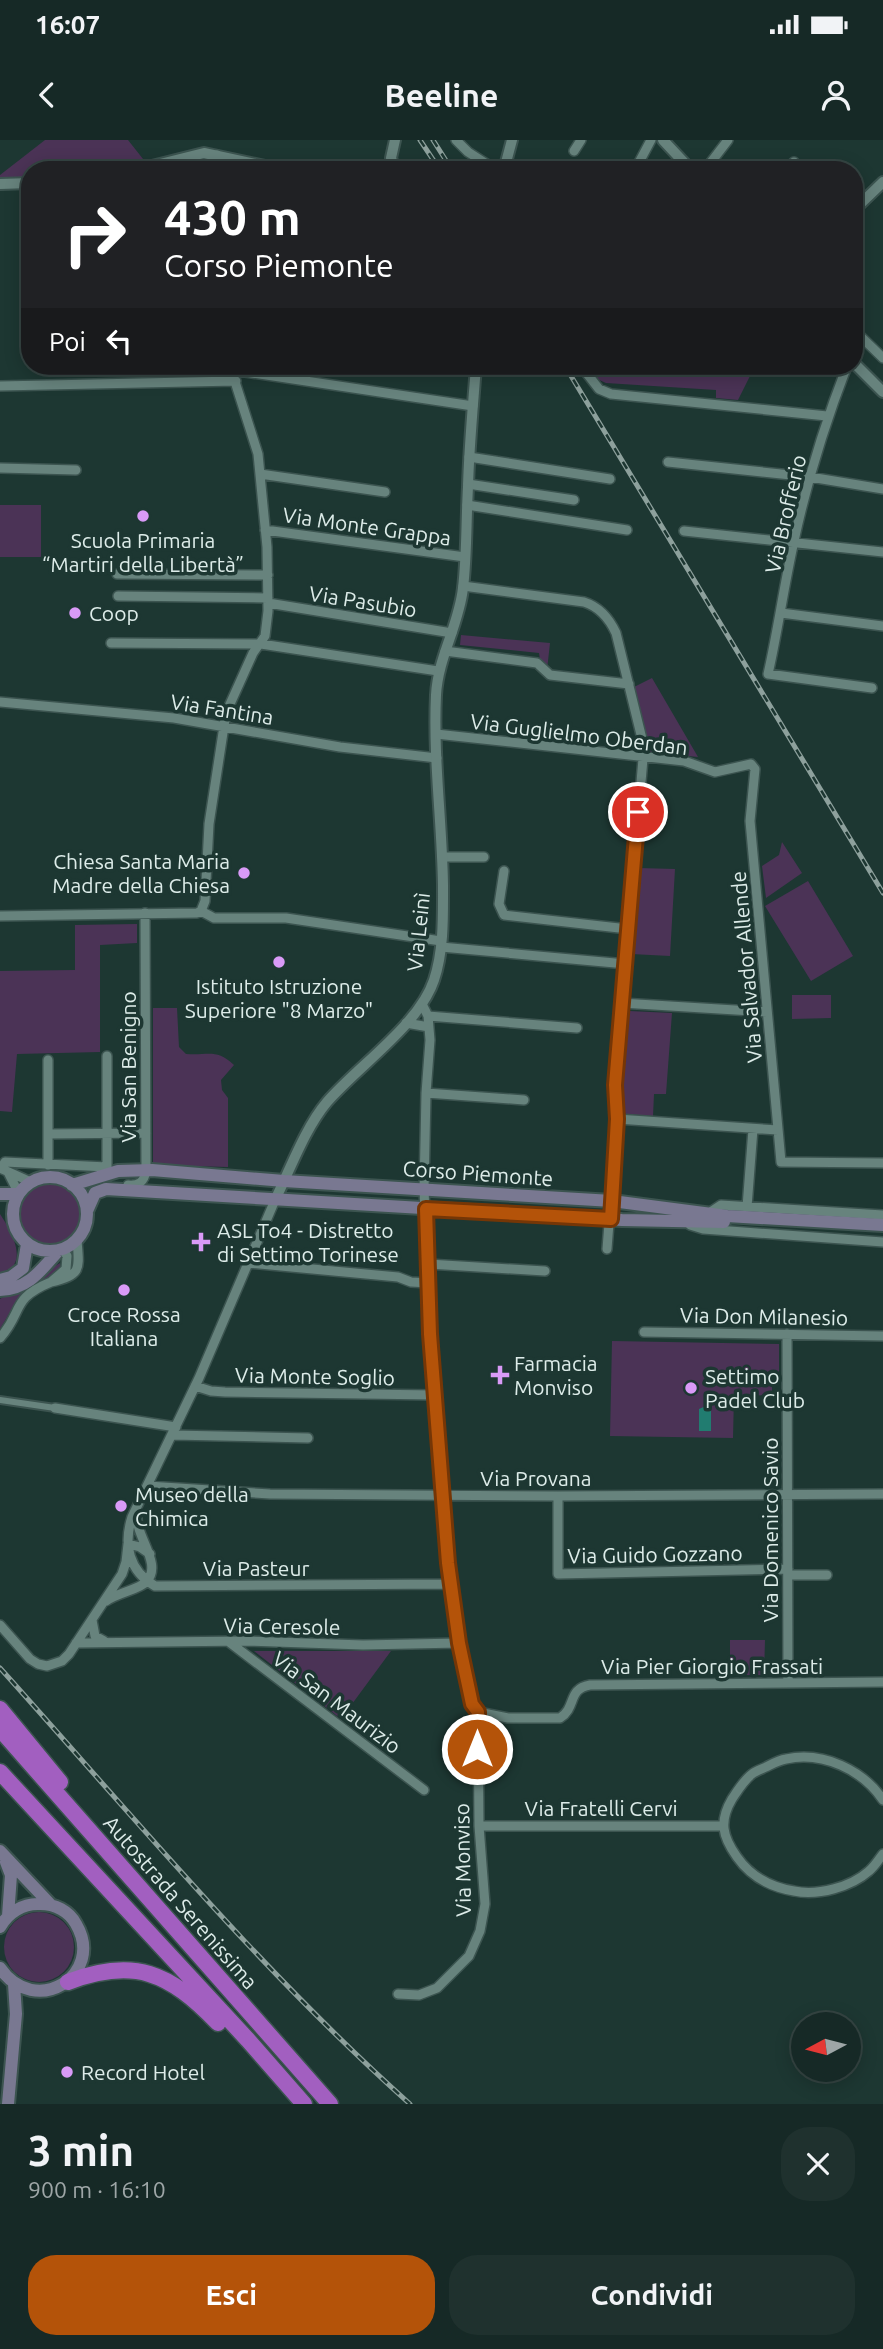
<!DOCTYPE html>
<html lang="it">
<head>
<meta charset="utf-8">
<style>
	:root { --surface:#162926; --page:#1f312e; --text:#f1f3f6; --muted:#9ea6a7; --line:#354543; --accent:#b45309 }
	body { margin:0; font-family:Ubuntu,sans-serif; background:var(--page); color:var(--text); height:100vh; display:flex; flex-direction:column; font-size:26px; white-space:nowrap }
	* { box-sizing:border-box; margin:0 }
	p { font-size:23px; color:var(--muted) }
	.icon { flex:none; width:38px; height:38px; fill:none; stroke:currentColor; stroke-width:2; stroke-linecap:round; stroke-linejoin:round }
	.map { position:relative; height:1964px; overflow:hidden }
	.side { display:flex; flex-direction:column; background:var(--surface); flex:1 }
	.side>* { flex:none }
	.top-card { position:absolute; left:21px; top:21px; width:842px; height:214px; border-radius:28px; box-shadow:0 4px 18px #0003,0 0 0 2px var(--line); background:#202124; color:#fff; overflow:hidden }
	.needle { width:46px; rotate:263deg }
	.fabs { position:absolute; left:791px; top:1872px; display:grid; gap:14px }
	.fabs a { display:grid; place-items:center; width:70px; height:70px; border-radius:50%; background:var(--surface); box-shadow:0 4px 18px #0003,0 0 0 2px var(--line); font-size:35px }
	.pin { position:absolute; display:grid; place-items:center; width:60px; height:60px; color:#fff; margin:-30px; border:4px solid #fff; border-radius:50%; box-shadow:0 2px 7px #0007 }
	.me { position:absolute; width:77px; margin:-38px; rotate:0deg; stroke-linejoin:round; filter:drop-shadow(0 0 5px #0008) }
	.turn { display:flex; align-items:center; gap:24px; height:147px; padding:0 28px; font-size:32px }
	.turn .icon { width:91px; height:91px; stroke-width:2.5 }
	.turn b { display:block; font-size:49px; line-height:60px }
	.then { display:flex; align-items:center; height:66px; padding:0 28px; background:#0003; gap:14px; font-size:26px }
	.round { display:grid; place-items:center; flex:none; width:74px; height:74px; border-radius:28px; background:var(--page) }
	.overview { display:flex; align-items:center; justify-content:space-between; height:119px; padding:0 28px }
	h1 { font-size:42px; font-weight:600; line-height:52px }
	.cta { display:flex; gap:14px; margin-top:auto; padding:14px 28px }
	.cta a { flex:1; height:80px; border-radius:28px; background:var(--accent); color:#fff; font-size:28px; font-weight:600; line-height:80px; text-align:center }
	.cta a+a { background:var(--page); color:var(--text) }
	.status { display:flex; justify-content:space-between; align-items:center; height:49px; padding:0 35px; background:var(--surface); direction:ltr }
	.status svg { height:19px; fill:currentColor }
	header { display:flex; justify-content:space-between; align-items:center; height:91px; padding:0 28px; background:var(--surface); font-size:32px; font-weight:600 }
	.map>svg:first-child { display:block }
	.green { fill:#4b3356 }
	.water { fill:#217c70 }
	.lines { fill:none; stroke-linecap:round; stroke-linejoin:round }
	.pedestrian-casing { stroke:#3c5450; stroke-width:10 }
	.minor-casing { stroke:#3c5450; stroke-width:12 }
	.tertiary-casing { stroke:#3c5450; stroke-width:14 }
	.secondary-casing { stroke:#3c5450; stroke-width:16 }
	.motorway-casing { stroke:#3c5450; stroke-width:19 }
	.pedestrian { stroke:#67837d; stroke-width:6 }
	.minor { stroke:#67837d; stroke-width:9 }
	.tertiary { stroke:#67837d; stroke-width:10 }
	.secondary { stroke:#797891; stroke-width:12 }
	.motorway { stroke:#a25fc0; stroke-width:16 }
	.rail-casing { stroke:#8da09c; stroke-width:5 }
	.rail { stroke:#1d3732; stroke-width:2.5; stroke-dasharray:8; stroke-linecap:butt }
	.route-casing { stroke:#753606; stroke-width:18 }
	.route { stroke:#b45309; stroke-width:12 }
	.poi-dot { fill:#d99af7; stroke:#1d3732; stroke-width:2.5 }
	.labels { text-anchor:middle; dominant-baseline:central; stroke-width:7; stroke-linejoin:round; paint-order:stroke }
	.street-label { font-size:21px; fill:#ddece9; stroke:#1d3732 }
	.poi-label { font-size:21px; fill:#ddece9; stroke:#1d3732; text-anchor:start }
</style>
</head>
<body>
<div class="status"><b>16:07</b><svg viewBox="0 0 49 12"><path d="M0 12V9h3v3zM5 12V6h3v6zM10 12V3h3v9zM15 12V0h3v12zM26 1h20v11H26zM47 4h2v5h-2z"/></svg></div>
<header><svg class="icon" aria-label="back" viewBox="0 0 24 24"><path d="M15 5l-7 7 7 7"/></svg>Beeline<svg class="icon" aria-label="person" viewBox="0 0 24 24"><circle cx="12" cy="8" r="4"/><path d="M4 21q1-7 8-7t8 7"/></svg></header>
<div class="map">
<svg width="883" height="1964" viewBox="0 0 883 1964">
	<rect width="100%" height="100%" fill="#1d3732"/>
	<path class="green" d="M45,0H128L147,24L91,30H30V36L0,40V35Z
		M589,226H755L738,260L716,258V250L606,243L597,239Z
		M0,365H41V417H0Z
		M461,495L550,503L547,530L540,520L539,513L460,505Z
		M652,538L698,617L650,612L634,547Z
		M782,702L802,733L766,758L762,726L779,715Z
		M638,728L675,729L670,816L631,814Z
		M808,741L853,816L811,841L765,766Z
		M137,784V803L100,805V912L17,914L12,972L0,971V831L75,830V785Z
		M792,855H831V878L792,879Z
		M153,868H177L179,907L186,914C208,916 216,908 234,925L221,940L222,950L228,958V1027L153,1025Z
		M629,871L672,873L666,954H654L653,976L626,974L624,971L622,946Z
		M20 1074a30 30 0 1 1 60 0a30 30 0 1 1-60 0Z
		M0,1074C8,1086 26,1115 11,1128C8,1130 4,1131 0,1133Z
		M60,1123L61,1130L13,1167L0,1189V1159Z
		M612,1201L779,1204V1241L772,1242V1255L734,1256L733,1298L610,1296Z
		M730,1500H765L764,1535H730Z
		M254,1511H391L341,1579Z
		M4 1807a35 35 0 1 1 70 0a35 35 0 1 1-70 0Z"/>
	<path class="water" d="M706,1266L711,1269V1291H699V1269Z"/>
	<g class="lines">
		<defs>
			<path id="pedestrian" d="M0,1260L55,1268"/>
			<path id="minor" d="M456,0L468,12L496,30
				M574,11L581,0
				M211,30L217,15
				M635,30L651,0
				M705,30L728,0
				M786,30L794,22
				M854,190L883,218
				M854,208L859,195
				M581,226L599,249L611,254L827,276
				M847,226C825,283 807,341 794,401C784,445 778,490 768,534L872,548
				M232,230L473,266
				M0,246L236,241
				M469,317L610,339
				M668,322L810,337L883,349
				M0,328L76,330
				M260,334L385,352
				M468,344L574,360
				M467,365L627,390
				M265,390L465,417
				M684,391L883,412
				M117,434L268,435
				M463,446L584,462C600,467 609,478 616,493L644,607L615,945L617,979L607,1109
				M118,456L268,458
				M268,463L452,493
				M781,473L883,486
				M111,503L261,504L438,531
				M445,511L537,523L550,535L629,544
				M0,562L174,578L340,607L437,618
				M436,594L684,621L715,632L751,624L755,629L750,681L781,1022L883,1023
				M442,717H484
				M504,731L499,764L504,775L628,789
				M201,771L205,761L209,684L226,573L253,513L265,496L268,471L267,407L258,314L230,226
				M0,776L197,773L201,771L214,778H286L441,801
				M441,807L626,824
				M621,863L767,872
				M428,876L577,888
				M406,883L429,887
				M48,920V1025
				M426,953L524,960
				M617,979L778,990
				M48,994L146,993
				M0,1028L31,1042
				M1,1028L5,1022L107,1027V916
				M8,1032L19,1054
				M128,1045C139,1046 144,1042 146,1031L145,773
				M275,1060L199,1238L132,1377C123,1405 129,1431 155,1446L450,1444
				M747,1067L753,989
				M709,1073L721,1065L883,1075
				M690,1085L703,1089L883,1102
				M63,1109L67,1116L66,1129L51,1142C83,1135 79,1128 77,1100
				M248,1123L398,1137L411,1142L429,1143
				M428,1124L545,1131
				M644,1192L883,1196
				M787,1194L788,1543
				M0,1198C24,1171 10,1159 51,1142
				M195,1246L211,1251L225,1252L435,1255
				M55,1268L176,1287
				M172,1295L308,1298
				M148,1346L270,1354L558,1356L883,1354
				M558,1356V1434L788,1429
				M788,1435H827
				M106,1461C117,1453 140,1449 146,1442C164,1424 134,1396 137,1373
				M92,1480L95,1496L104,1501
				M0,1485L30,1519L38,1524L47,1526L62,1521L69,1514L122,1434L126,1422L128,1404L140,1407L150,1414
				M229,1502L424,1650
				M76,1503L246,1501L363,1505L459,1503
				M478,1572L508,1578H560C577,1567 567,1549 590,1545L883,1542
				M883,1660C863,1630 823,1611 786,1619C779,1620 772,1624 766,1627C762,1629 756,1631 752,1634C744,1640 738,1650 732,1659C719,1681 722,1696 737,1717C751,1737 770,1747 794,1751C818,1756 851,1747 869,1731C875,1726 879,1719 883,1714
				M479,1686H722
				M398,1854L419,1855L437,1848L469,1816L480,1791L485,1764L479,1686L478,1572L472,1564L459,1503L448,1423L430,1194L424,1049L426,953L430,900L428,876L422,864"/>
			<path id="tertiary" d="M395,0L391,18L395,30
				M663,0L691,30
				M136,30L204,13L284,30
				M504,30L512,0
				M0,44L30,43
				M854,70L883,42
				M854,223L883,252
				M275,1060C290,1030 305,988 327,962C358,926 419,885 434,840C444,810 443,776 443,745C442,682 433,618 436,555C438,517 459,485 463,448C467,414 466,381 468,347C469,307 473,266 476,226"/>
			<path id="secondary" d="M13 1074a37 37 0 1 1 74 0a37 37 0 1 1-74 0Z
				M72,1045L118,1031L152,1030L284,1041L612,1061L727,1076L883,1085
				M0,1054H19
				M87,1071L95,1053L106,1049L622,1080L724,1082
				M0,1140L11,1137L23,1128L27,1104
				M0,1150C29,1149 42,1129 59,1110
				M0,1711L50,1764
				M6,1722L11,1735L8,1776
				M0,1787C8,1773 23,1763 40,1764C55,1764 69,1771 76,1784C106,1835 35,1879 0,1828
				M8,1964L16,1874L14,1844"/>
			<path id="motorway" d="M0,1569L60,1642
				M0,1589L330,1964
				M0,1632L248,1900L304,1964
				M68,1842C134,1817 169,1832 218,1883"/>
		</defs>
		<use href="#pedestrian" class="pedestrian-casing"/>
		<use href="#minor" class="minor-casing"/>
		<use href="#tertiary" class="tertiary-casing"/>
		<use href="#secondary" class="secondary-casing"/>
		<use href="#motorway" class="motorway-casing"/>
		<use href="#pedestrian" class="pedestrian"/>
		<use href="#minor" class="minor"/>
		<use href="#tertiary" class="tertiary"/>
		<use href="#secondary" class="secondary"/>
		<use href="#motorway" class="motorway"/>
		<defs>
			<path id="rail" d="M420,0L440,30
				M433,0L452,30
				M565,226L883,753
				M0,1528C133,1676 261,1831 410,1964"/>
		</defs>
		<use href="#rail" class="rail-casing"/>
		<use href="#rail" class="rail"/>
	</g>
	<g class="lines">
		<defs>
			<path id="route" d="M477,1609L478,1572L472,1564L459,1503L448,1423L430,1194L426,1069L611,1079L617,979L615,945L638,672"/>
		</defs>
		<use href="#route" class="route-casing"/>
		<use href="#route" class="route"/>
	</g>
	<g class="poi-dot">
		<circle cx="143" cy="376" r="7"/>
		<circle cx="75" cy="473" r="7"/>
		<circle cx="244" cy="733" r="7"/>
		<circle cx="279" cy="822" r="7"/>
		<path d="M197.5 1091.5h7v7h7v7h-7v7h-7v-7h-7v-7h7z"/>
		<circle cx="124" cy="1150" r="7"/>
		<path d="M496.5 1224.5h7v7h7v7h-7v7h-7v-7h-7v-7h7z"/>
		<circle cx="691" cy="1248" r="7"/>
		<circle cx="121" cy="1366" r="7"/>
		<circle cx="67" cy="1932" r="7"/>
	</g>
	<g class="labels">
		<g class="street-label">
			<text transform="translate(785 374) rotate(-77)">Via Brofferio</text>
			<text transform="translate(367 386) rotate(8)">Via Monte Grappa</text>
			<text transform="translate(363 461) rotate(9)">Via Pasubio</text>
			<text transform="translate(222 569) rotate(9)">Via Fantina</text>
			<text transform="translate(579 594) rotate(7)">Via Guglielmo Oberdan</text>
			<text transform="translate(418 792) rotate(-84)">Via Leinì</text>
			<text transform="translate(746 827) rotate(-95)">Via Salvador Allende</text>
			<text transform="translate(128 927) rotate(-90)">Via San Benigno</text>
			<text transform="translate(478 1033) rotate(4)">Corso Piemonte</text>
			<text transform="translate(764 1176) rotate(1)">Via Don Milanesio</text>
			<text transform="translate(315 1236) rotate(1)">Via Monte Soglio</text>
			<text x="536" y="1338">Via Provana</text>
			<text transform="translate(770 1390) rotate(-90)">Via Domenico Savio</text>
			<text transform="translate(655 1414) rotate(-1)">Via Guido Gozzano</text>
			<text x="256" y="1428">Via Pasteur</text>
			<text transform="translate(282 1486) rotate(1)">Via Ceresole</text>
			<text x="712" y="1526">Via Pier Giorgio Frassati</text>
			<text transform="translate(337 1562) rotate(37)">Via San Maurizio</text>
			<text x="601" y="1668">Via Fratelli Cervi</text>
			<text transform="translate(462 1720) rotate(-91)">Via Monviso</text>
			<text transform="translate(181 1762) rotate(49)">Autostrada Serenissima</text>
		</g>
		<g class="poi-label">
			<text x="143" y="400" text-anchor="middle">Scuola Primaria<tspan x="143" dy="24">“Martiri della Libertà”</tspan></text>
			<text x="89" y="473">Coop</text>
			<text x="230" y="721" text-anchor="end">Chiesa Santa Maria<tspan x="230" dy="24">Madre della Chiesa</tspan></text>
			<text x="279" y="846" text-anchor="middle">Istituto Istruzione<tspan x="279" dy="24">Superiore "8 Marzo"</tspan></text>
			<text x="217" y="1090">ASL To4 - Distretto<tspan x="217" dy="24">di Settimo Torinese</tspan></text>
			<text x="124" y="1174" text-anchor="middle">Croce Rossa<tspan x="124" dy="24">Italiana</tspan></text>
			<text x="514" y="1223">Farmacia<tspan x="514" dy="24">Monviso</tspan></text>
			<text x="705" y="1236">Settimo<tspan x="705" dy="24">Padel Club</tspan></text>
			<text x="135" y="1354">Museo della<tspan x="135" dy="24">Chimica</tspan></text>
			<text x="81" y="1932">Record Hotel</text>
		</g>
	</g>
</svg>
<div class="fabs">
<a><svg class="needle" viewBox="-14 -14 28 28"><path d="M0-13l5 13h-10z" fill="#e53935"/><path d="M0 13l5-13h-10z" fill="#9ea6a7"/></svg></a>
</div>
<div class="pin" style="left:638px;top:672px;background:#d93025"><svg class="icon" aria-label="arrive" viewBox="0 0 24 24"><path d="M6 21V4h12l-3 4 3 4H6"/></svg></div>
<svg class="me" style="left:477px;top:1609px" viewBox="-20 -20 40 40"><circle r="17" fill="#b45309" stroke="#fff" stroke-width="3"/><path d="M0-11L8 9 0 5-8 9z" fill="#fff"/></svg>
<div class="top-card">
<div class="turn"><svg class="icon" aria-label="right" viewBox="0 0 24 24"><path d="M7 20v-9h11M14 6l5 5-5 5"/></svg><div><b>430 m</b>Corso Piemonte</div></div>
<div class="then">Poi<svg class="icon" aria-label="left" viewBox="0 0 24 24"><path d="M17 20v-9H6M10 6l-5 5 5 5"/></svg></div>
</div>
</div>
<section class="side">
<div class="overview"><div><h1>3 min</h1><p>900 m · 16:10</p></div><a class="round"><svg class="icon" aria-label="close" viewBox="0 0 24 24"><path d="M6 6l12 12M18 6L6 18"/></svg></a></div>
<div class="cta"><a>Esci</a><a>Condividi</a></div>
</section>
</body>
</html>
